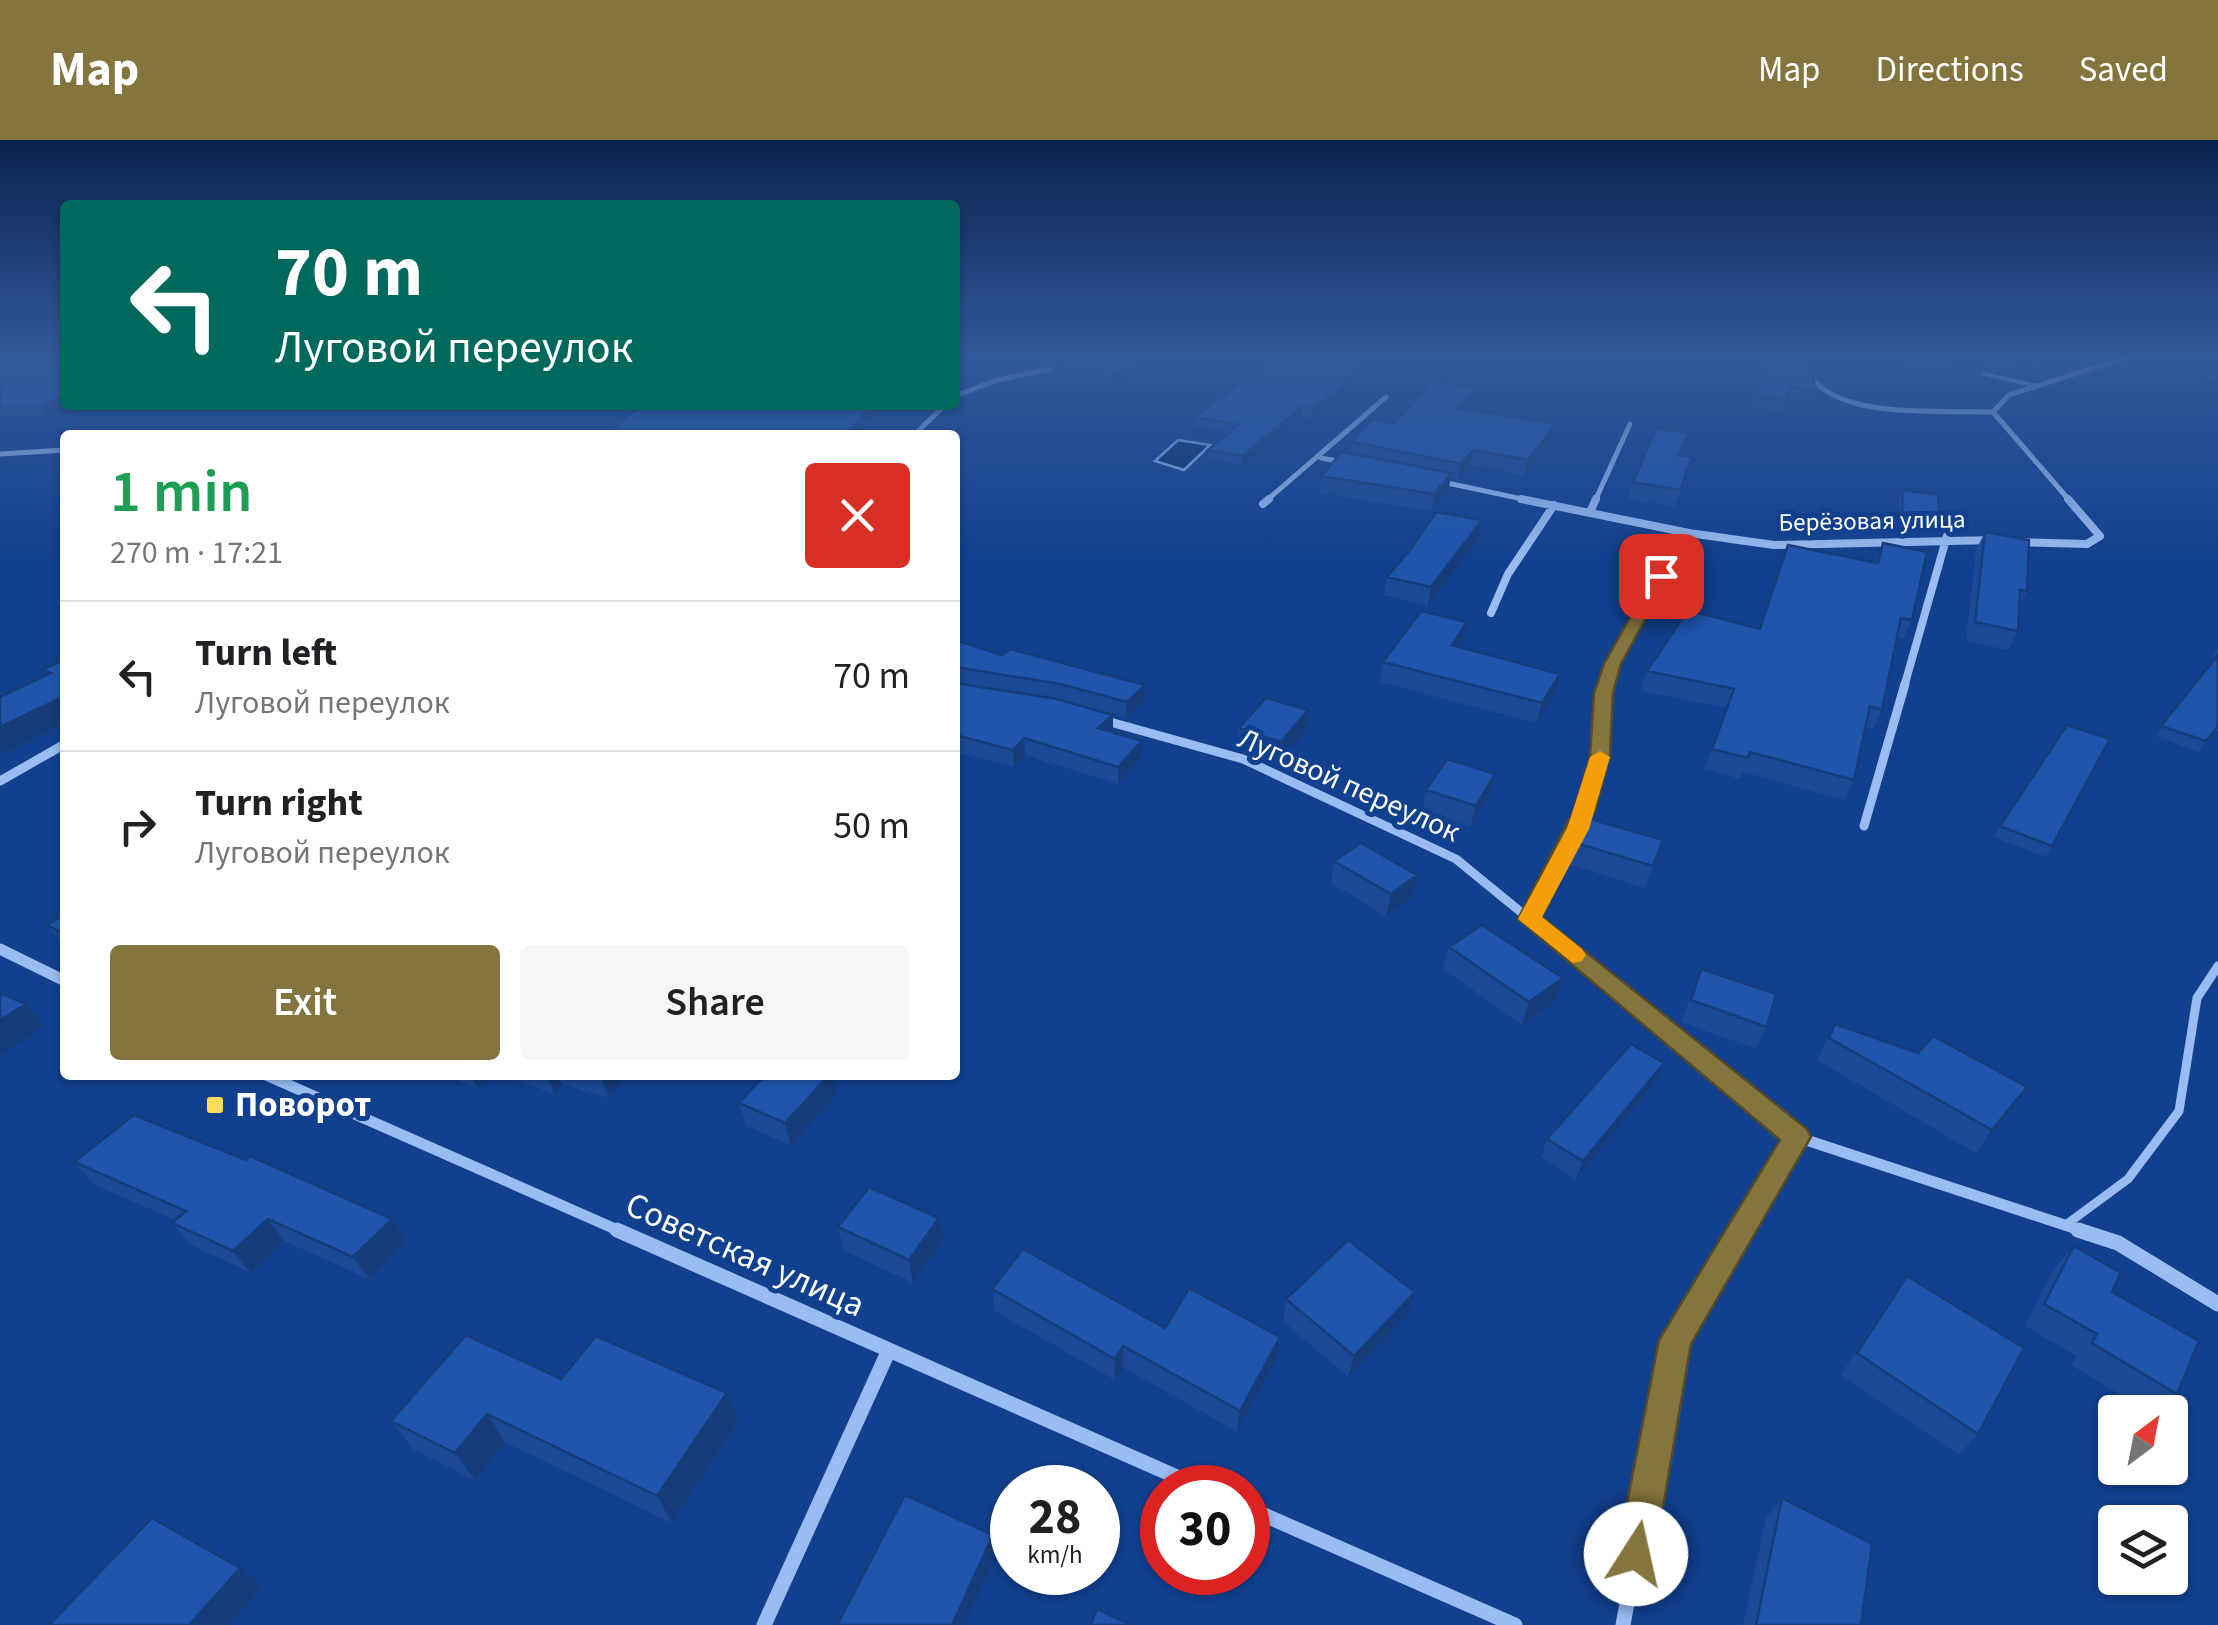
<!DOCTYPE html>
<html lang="en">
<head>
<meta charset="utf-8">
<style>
	:root { --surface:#fff; --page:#f6f6f6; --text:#202124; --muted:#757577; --line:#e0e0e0; --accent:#84743d }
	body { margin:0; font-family:"Source Sans 3",sans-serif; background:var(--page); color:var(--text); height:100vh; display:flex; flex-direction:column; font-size:38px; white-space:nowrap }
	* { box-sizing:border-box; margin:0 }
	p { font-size:32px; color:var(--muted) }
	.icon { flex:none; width:55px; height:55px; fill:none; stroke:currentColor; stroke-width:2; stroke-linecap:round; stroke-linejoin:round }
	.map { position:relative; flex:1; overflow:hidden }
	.drawer { position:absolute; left:60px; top:290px; width:900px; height:650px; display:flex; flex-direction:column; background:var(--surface); border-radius:10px; box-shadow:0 2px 8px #0004 }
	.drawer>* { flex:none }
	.banner { position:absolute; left:60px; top:60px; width:900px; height:210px; border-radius:10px; box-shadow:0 2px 8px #0004; background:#00695c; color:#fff; overflow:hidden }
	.needle { width:65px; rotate:32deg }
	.fabs { position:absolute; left:2098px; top:1255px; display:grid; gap:20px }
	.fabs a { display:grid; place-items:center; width:90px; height:90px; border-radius:10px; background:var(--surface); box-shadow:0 2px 8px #0004; font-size:50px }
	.speed { position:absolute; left:990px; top:1325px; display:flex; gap:20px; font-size:50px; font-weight:700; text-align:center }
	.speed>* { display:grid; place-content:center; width:130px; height:130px; border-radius:50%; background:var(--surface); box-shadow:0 2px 8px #0004; line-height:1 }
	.speed small { font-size:25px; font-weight:400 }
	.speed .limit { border:15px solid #d22; background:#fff; color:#111 }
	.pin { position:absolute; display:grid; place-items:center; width:85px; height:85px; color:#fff; margin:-42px; border-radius:20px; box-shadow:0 5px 15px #0006 }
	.me { position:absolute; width:110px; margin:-55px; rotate:10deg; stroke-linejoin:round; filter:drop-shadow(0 0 8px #0008) }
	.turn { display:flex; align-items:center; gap:35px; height:210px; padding:0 50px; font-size:45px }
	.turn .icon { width:130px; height:130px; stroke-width:2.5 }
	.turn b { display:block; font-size:70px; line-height:85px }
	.round { display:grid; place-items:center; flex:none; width:105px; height:105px; border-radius:10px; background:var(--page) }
	.headline { display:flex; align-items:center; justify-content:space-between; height:170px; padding:0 50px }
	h1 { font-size:60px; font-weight:600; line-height:75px; color:#1e9e55 }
	.cta { display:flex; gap:20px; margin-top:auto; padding:20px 50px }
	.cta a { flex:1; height:115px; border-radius:10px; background:var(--accent); color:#fff; font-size:40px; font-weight:600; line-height:115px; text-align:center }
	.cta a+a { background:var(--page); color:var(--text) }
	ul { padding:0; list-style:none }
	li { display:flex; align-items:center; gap:30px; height:150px; padding:0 50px; border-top:2px solid var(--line) }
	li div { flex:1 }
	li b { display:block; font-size:38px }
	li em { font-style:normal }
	header { display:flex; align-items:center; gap:60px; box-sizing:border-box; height:140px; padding:0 50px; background:var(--accent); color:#fff }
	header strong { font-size:48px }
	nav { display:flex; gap:55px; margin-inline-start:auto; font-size:35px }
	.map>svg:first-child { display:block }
	.water { fill:#0a2d6a; stroke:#8cb6f5; stroke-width:2.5 }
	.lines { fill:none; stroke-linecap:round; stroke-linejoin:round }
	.lane-far3 { stroke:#9abcf2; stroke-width:4 }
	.lane-far2 { stroke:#9abcf2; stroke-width:5 }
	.lane-far1 { stroke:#9abcf2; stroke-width:8 }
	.lane { stroke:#9abcf2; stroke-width:9 }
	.street-far4 { stroke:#9abcf2; stroke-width:5 }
	.street-far3 { stroke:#9abcf2; stroke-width:8 }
	.street-far2 { stroke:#9abcf2; stroke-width:9 }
	.street-far1 { stroke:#9abcf2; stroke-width:11 }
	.street { stroke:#9abcf2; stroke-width:15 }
	.wall { fill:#1b4995 }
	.shaded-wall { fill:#163c79 }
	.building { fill:#1f55ad; stroke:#163c79; stroke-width:2.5 }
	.route { fill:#84743d; stroke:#564b28; stroke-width:2.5 }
	.slow { fill:#f59e0b }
	.poi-dot { fill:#ffda5b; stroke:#11408e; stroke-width:4 }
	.labels { text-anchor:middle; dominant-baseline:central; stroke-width:10; stroke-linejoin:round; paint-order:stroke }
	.far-street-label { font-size:25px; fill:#fff; stroke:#11408e }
	.street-label { font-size:30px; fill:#fff; stroke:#11408e }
	.near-poi-label { font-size:35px; font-weight:bold; fill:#fff; stroke:#11408e; text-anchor:start }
	.near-street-label { font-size:35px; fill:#fff; stroke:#11408e }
</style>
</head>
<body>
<header>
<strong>Map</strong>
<nav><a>Map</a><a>Directions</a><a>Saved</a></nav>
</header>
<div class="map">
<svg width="2218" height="1485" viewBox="0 0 2218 1485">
	<rect width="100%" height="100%" fill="#11408e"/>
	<path class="water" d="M1178,300L1210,305L1184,330L1155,321Z"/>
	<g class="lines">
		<path class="lane-far3" d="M1973,231L2036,246"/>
		<path class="lane-far2" d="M1607,547L1627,492L1686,392"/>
		<path class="lane-far1" d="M1530,779L1588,660L1600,618L1607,544"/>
		<path class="lane" d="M2067,1084L2128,1039L2179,971L2197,858L2218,826"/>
		<path class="street-far4" d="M1811,237C1843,280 1942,270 1993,272
			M955,256L997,240L1064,226
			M914,295L945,265
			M0,314L65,310
			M1321,318L1348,323
			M1438,341L1532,361
			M1266,361L1386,257
			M1595,361L1630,284
			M2070,361L1993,272L2009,255L2133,215"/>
		<path class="street-far3" d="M1521,359L1689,393L1774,405L1994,400
			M1263,364L1269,359
			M1590,372L1596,359
			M2016,402L2087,404L2100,396L2068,359
			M1491,473L1508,434L1554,365
			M1904,547L1947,396"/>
		<path class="street-far2" d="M1103,580L1243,619L1456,719L1538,786
			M0,641L65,604
			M1864,686L1905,544"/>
		<path class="street-far1" d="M1535,783L1797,997L1740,1092
			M0,809L65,841
			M266,935L622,1092
			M1797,997L2086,1092"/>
		<path class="street" d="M617,1090L1202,1348
			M2078,1090L2118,1103L2218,1164
			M1248,1368L1515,1485
			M764,1485L889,1210
			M1623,1485L1675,1200L1741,1090"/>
	</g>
	<path class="wall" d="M1006,215H1076L1054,220Z
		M1177,215L1108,248L1051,234V225Z
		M1280,215H1380L1349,244L1348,249L1312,278L1301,276L1243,325L1208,319V310L1229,292L1193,286L1194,277Z
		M1762,215L1813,231V250L1809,262L1788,259L1784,272L1754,268L1759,225Z
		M1850,215H2072L2041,230L2032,226L2011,234L1984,228L1977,242Z
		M0,223L65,265H66L45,276H0Z
		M1475,248L1473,262L1467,270L1556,284L1553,299L1524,336L1470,325L1458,339L1451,338L1448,350L1431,371L1319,353L1321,336L1350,313L1352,302Z
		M1692,317L1675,367L1628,359L1633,342Z
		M1902,350L1940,381L1936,389L1899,393V358Z
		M1985,392L2027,451L2020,464L2018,491L2008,510L1966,501L1976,410Z
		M1478,398L1428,466L1384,455L1387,437Z
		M1883,403L1912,480L1903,499L1897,498L1882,570L1873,589L1865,587L1854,640L1844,660L1743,632L1740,639L1704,629L1727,568L1641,551L1647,531L1759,488L1781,423L1875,422Z
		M955,500L1002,515L1145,545L1144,561L1126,578L1057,559L1113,575L1112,592L1141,618L1118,644L1025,615L1014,627L955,612Z
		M1463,502L1460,507L1555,554L1536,583L1380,542L1383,522Z
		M2218,508V591L2215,590L2199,612L2155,596L2215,518L2212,517Z
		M1239,588L1306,591L1279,623L1238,609Z
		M1495,634L1490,655L1470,687L1422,672L1426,650Z
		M2000,686L2052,706L2046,717L1994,697Z
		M1663,700L1645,748L1565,723L1572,702Z
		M1334,721L1417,735L1413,757L1386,776L1331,743Z
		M65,774V801L55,796L47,785Z
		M1449,807L1563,838L1555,861L1522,885L1443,829Z
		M1701,829L1767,887L1756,909L1681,882Z
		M1835,884L2011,970L1976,1013L1817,920Z
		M442,935H490L477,948Z
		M502,935H628L609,958L562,944L554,954Z
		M1657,940L1576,1039L1541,1017L1547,999Z
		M837,953L791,1006L746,985L739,963Z
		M74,1022L392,1079L406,1101L369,1139L284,1101L251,1133L191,1105L172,1083L175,1080L93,1044Z
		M838,1087L943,1100L913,1143L843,1110Z
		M2074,1106L2112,1152L2177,1254L2156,1272H2149L2071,1225L2076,1216L2025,1186L2054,1128Z
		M1907,1136L1978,1294L1959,1315L1841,1235L1890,1158Z
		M992,1149L1165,1188L1280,1197L1277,1218L1237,1292L1123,1227L1115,1240L995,1171Z
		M1286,1159L1408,1174L1348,1237L1283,1181Z
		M561,1239L727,1253L738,1281L672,1383L505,1302L475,1340L413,1309L391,1281Z
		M1782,1358L1861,1485H1743L1766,1378Z"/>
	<path class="shaded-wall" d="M0,215H59L0,221Z
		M1054,215H1076L1054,220Z
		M1157,215H1177L1108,248V238Z
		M1372,215H1380L1349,244L1348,249L1312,278L1313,269Z
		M2037,215L2032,226L2011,234L2017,223Z
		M2053,215H2072L2041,230L2047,218Z
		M2218,238V244L2196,252L2201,244Z
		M1475,248L1473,262L1456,283L1459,268Z
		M65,255L66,265L45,276L40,268Z
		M872,265H876L877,272L857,295H846Z
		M1302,267L1301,276L1243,325V316Z
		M1556,284L1553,299L1524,336L1528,320Z
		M1473,310L1470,325L1458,339L1461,324Z
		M1452,333L1448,350L1431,371L1434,354Z
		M1482,380L1478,398L1428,466L1431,447Z
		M1467,482L1463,502L1448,525L1452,505Z
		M1560,534L1555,554L1536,583L1542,563Z
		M1145,545L1144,561L1126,578L1127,562Z
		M65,556V583L0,615V587Z
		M1308,570L1306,591L1279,623L1281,602Z
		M1113,575V591L1098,605V588Z
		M1024,598L1025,615L1014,627L1013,610Z
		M1142,601L1141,618L1118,644V627Z
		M1495,634L1490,655L1470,687L1476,666Z
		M1417,735L1413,757L1386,776L1391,754Z
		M1563,838L1555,861L1522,885L1529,862Z
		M26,864L44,886L0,915V880Z
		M1664,923L1657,940L1576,1039L1583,1021Z
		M471,935H490L477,948Z
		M546,935H558L562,944L554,954Z
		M600,935H628L609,958Z
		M829,935H833L837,953L791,1006L785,983Z
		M2027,947L2011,970L1976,1013L1992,990Z
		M939,1078L943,1100L913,1143L909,1120Z
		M268,1079L284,1101L251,1133L233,1111Z
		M392,1079L406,1101L369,1139L353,1117Z
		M1415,1152L1408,1174L1348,1237L1354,1216Z
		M1280,1197L1277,1218L1237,1292L1240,1271Z
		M1123,1206V1227L1115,1240V1219Z
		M727,1253L738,1281L672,1383L657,1356Z
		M487,1274L505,1302L475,1340L455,1313Z
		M993,1395L996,1415L964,1485H952Z
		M240,1428L261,1447L229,1485H189Z"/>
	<path class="building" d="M1089,215H1157L1108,238L1051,225Z
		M1280,215H1372L1345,240L1349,241L1313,269L1302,267L1243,316L1208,310L1238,285L1194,277Z
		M1762,215H1818L1817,220L1809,225L1815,234L1813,250L1789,247L1788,260L1758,256Z
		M1909,215H1937L1985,227L1982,230Z
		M1985,215H2036L2017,223Z
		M65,216V255L40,268H0V223L61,219Z
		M2218,226V238L2201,244Z
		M1432,241L1475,248L1459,268L1556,284L1528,320L1473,310L1461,324L1352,302L1372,279L1395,283Z
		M641,265H872L846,295H605Z
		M1656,288L1688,293L1679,315L1692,317L1680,350L1633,342Z
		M1342,312L1452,333L1434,354L1321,336Z
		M1902,350L1938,355L1940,381L1903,384Z
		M1436,372L1482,380L1431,447L1387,437L1410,410Z
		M1985,392L2029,400L2027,451L2020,450L2018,491L1975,482Z
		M1883,403L1927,412L1912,480L1901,478L1882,570L1870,566L1854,640L1750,612L1748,618L1712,609L1734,549L1647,531L1688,470L1760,489L1788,405L1878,423Z
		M1421,471L1467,482L1452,505L1560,534L1542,563L1383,522Z
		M955,500L1002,515L1010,509L1145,545L1127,562L1060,544L955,527Z
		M2218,515V586L2206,601L2161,586Z
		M65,519V556L0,587V557L51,533L42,530Z
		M955,543L1057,559L1113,575L1098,588L1142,601L1118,627L1024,598L1013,610L955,595Z
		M1266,558L1308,570L1281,602L1239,588Z
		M2067,585L2110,599L2052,706L2000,686Z
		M1447,619L1495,634L1476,666L1426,650Z
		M1584,677L1663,700L1653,726L1572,702Z
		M1361,703L1417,735L1391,754L1334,721Z
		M65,774V794L47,785Z
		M1482,785L1563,838L1529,862L1449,807Z
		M1701,829L1776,854L1767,887L1691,860Z
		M0,853L26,864L0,880Z
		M1835,884L1918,913L1933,896L2027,947L1992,990L1829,898Z
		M1631,904L1664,923L1583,1021L1547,999Z
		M765,935H829L785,983L739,963Z
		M134,975L246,1020L250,1016L392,1079L353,1117L268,1079L233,1111L172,1083L186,1071L74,1022Z
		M869,1047L939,1078L909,1120L838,1087Z
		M1348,1100L1415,1152L1354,1216L1286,1159Z
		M2074,1106L2121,1133L2112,1152L2199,1201L2177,1254L2092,1203L2097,1194L2044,1164Z
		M1023,1109L1165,1188L1189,1148L1280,1197L1240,1271L1123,1206L1115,1219L992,1149Z
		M1907,1136L2024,1208L1978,1294L1857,1213Z
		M466,1195L561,1239L596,1196L727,1253L657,1356L487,1274L455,1313L391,1281Z
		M905,1355L993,1395L952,1485H837Z
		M1782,1358L1872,1404L1861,1485H1756Z
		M152,1378L240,1428L189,1485H49Z
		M1097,1469L1131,1485H1091Z"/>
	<linearGradient id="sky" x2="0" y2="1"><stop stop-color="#09234e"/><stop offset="0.51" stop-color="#32599b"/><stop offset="1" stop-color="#32599b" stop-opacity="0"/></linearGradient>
	<rect width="2218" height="423" fill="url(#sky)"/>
	<path class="route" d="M1655,433L1669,436L1621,524L1613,553L1610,616L1595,670L1542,777L1807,989L1811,997L1691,1204L1655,1414L1650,1427L1636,1433L1623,1427L1617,1414L1659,1200L1780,1000L1518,779L1574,670L1590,616L1594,553L1604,524Z"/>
	<path class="slow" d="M1600,611L1610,617L1589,689L1542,777L1582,809L1586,815L1582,821L1573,823L1518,779L1567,689L1590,617Z"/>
	<rect class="poi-dot" x="205" y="955" width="20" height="20" rx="5"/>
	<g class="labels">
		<g class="far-street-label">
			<text transform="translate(1872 381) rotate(-1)">Берёзовая улица</text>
		</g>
		<g class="street-label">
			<text transform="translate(1349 645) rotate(24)">Луговой переулок</text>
		</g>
		<g class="near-poi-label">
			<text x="235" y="965">Поворот</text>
		</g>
		<g class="near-street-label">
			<text transform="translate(745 1115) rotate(24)">Советская улица</text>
		</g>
	</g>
</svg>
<div class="fabs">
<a><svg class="needle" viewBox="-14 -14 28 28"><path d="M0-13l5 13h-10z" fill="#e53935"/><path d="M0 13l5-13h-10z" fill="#757577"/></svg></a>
<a><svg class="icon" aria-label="layers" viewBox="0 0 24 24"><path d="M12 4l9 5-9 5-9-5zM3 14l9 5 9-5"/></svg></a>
</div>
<div class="speed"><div>28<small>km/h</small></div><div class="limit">30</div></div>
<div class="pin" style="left:1661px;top:436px;background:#d93025"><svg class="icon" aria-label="arrive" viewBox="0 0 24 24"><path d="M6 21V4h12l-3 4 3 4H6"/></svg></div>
<svg class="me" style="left:1636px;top:1414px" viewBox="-20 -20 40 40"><circle r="19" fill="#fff"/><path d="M0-13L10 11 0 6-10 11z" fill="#84743d"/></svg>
<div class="banner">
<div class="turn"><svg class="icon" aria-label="left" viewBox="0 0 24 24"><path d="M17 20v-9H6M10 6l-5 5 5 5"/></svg><div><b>70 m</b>Луговой переулок</div></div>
</div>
<section class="drawer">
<div class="headline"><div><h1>1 min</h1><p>270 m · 17:21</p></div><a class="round" style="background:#d93025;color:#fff"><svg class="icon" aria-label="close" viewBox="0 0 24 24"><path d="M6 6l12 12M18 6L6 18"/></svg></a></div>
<ul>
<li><svg class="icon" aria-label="left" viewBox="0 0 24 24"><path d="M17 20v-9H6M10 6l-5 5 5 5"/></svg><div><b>Turn left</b><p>Луговой переулок</p></div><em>70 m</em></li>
<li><svg class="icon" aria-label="right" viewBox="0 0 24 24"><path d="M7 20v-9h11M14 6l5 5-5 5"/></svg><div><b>Turn right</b><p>Луговой переулок</p></div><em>50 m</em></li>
</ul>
<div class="cta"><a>Exit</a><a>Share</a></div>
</section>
</div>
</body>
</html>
